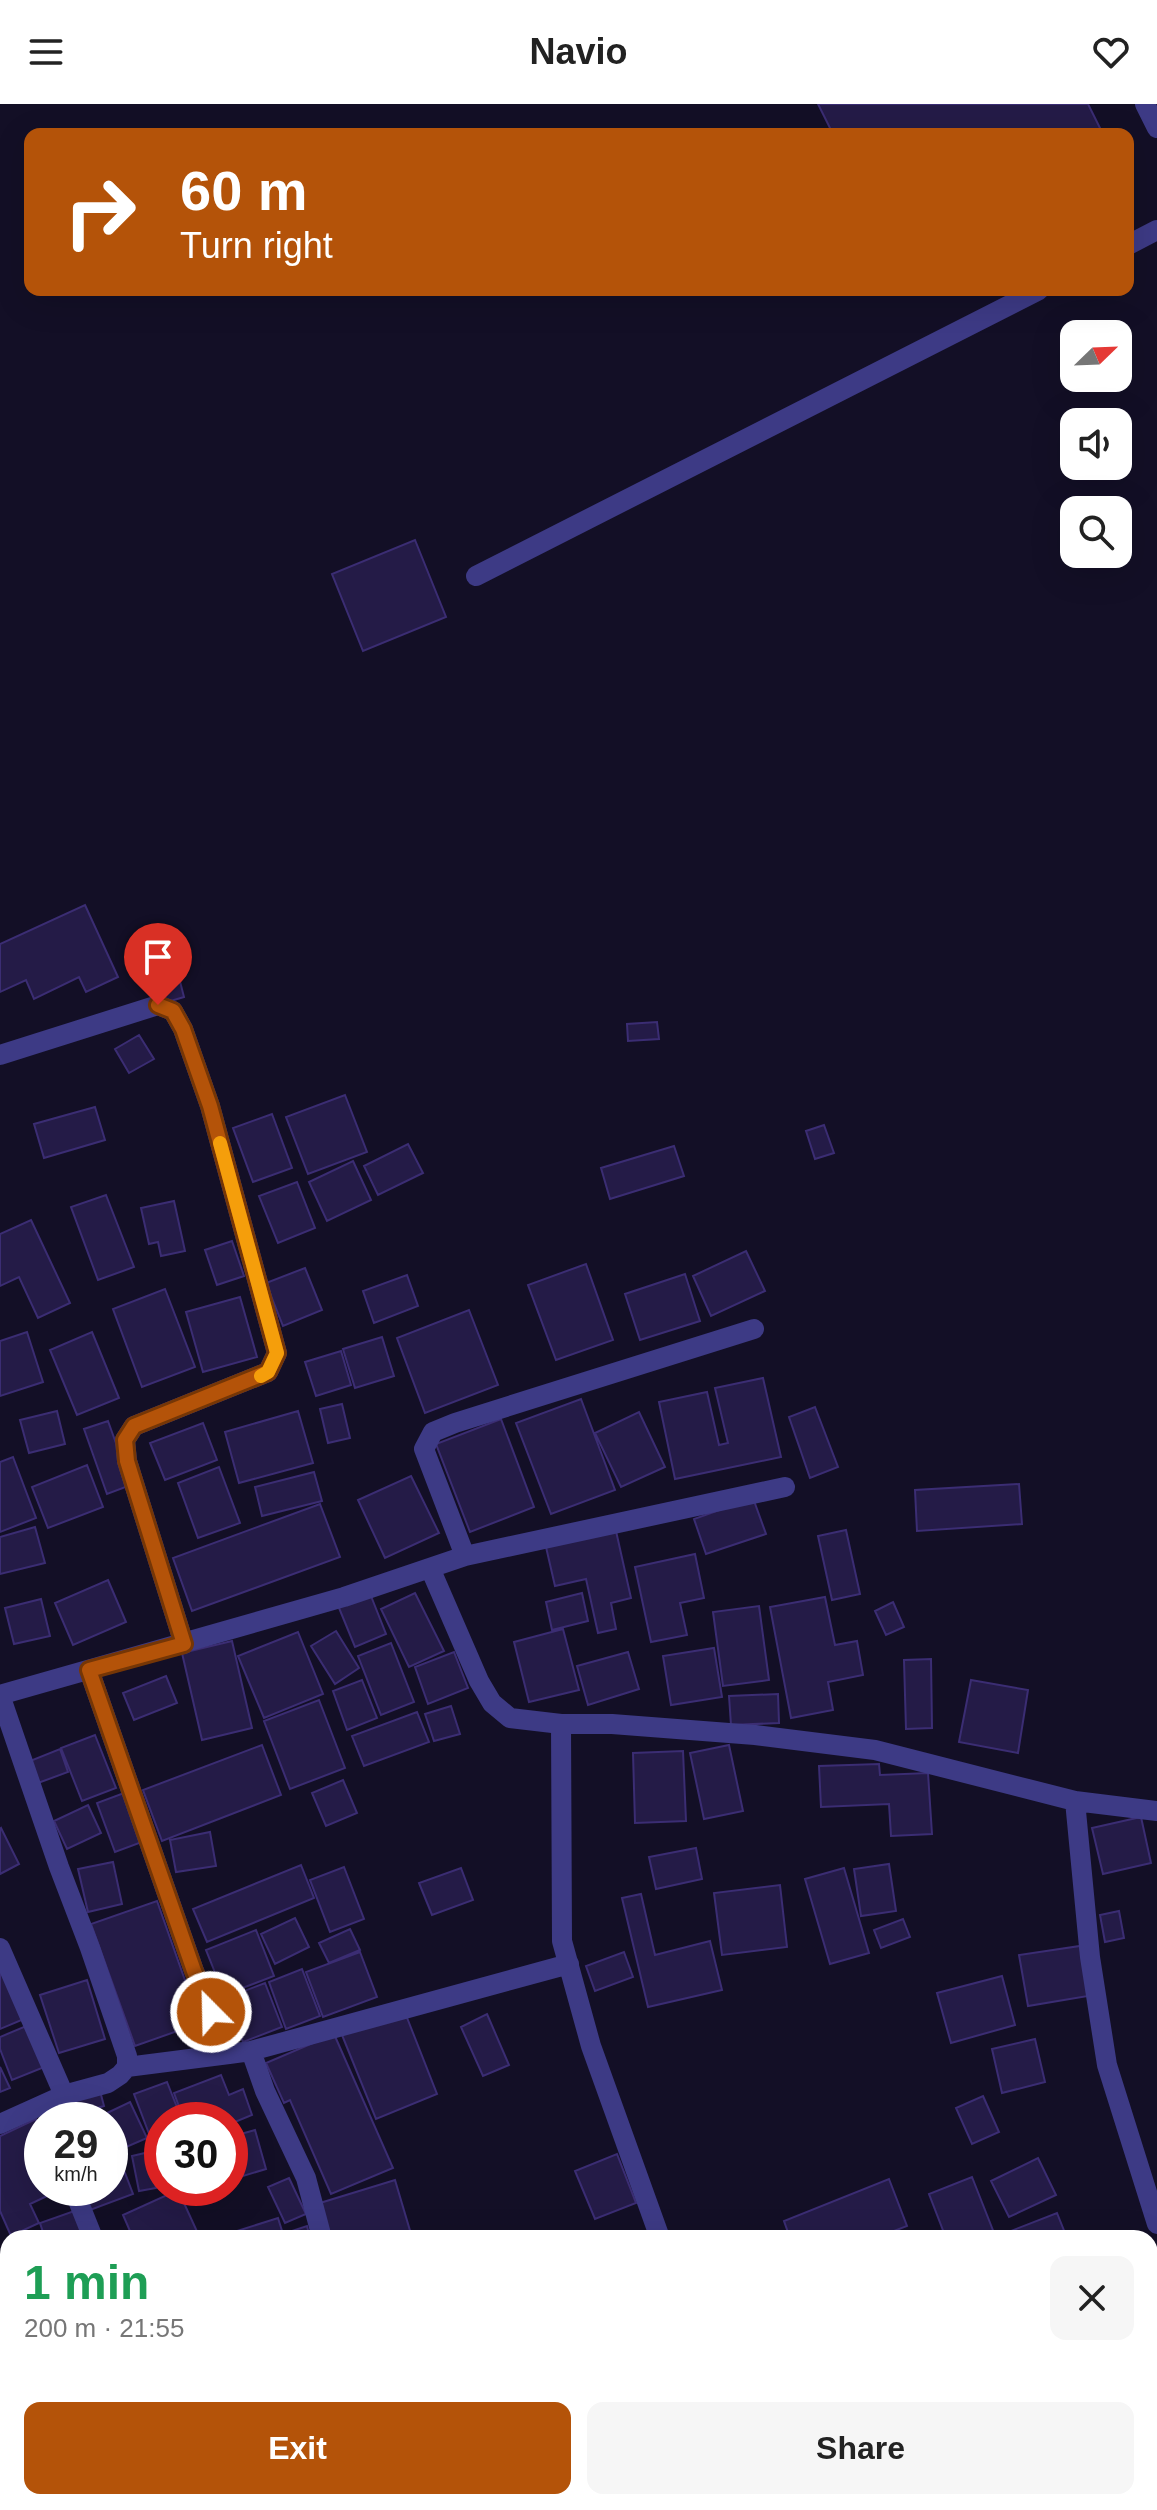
<!DOCTYPE html>
<html lang="en">
<head>
<meta charset="utf-8">
<style>
	:root { --surface:#fff; --page:#f6f6f6; --text:#222; --muted:#767676; --accent:#b45309 }
	body { margin:0; font-family:Arial,sans-serif; background:var(--page); color:var(--text); height:100vh; display:flex; flex-direction:column; font-size:30px; white-space:nowrap }
	* { box-sizing:border-box; margin:0 }
	p { font-size:26px; color:var(--muted) }
	.icon { flex:none; width:44px; height:44px; fill:none; stroke:currentColor; stroke-width:2; stroke-linecap:round; stroke-linejoin:round }
	.map { position:relative; flex:1; overflow:hidden }
	.panel { position:absolute; left:0px; top:2126px; width:1158px; height:280px; display:flex; flex-direction:column; background:var(--surface); border-radius:24px 24px 0 0; box-shadow:0 8px 32px #0002 }
	.panel>* { flex:none }
	.hud { position:absolute; left:24px; top:24px; width:1110px; height:168px; border-radius:16px; box-shadow:0 8px 32px #0002; background:#b45309; color:#fff; overflow:hidden }
	.needle { width:52px; rotate:67deg }
	.buttons { position:absolute; left:1060px; top:216px; display:grid; gap:16px }
	.buttons a { display:grid; place-items:center; width:72px; height:72px; border-radius:16px; background:var(--surface); box-shadow:0 8px 32px #0002; font-size:40px }
	.speed { position:absolute; left:24px; top:1998px; display:flex; gap:16px; font-size:40px; font-weight:700; text-align:center }
	.speed>* { display:grid; place-content:center; width:104px; height:104px; border-radius:50%; background:var(--surface); box-shadow:0 8px 32px #0002; line-height:1 }
	.speed small { font-size:20px; font-weight:400 }
	.speed .limit { border:12px solid #d22; background:#fff; color:#111 }
	.pin { position:absolute; display:grid; place-items:center; width:68px; height:68px; color:#fff; margin:-82px -34px; border-radius:50% 50% 50% 0; rotate:-45deg; box-shadow:0 0 8px #0007 }
	.pin .icon { rotate:45deg }
	.me { position:absolute; width:88px; margin:-44px; rotate:337deg; stroke-linejoin:round; filter:drop-shadow(0 0 6px #0008) }
	.turn { display:flex; align-items:center; gap:28px; height:168px; padding:0 24px; font-size:36px }
	.turn .icon { width:104px; height:104px; stroke-width:2.5 }
	.turn b { display:block; font-size:56px; line-height:68px }
	.round { display:grid; place-items:center; flex:none; width:84px; height:84px; border-radius:16px; background:var(--page) }
	.summary { display:flex; align-items:center; justify-content:space-between; height:136px; padding:0 24px }
	h1 { font-size:48px; font-weight:600; line-height:60px; color:#1e9e55 }
	.primary-button { display:flex; gap:16px; margin-top:auto; padding:16px 24px }
	.primary-button a { flex:1; height:92px; border-radius:16px; background:var(--accent); color:#fff; font-size:32px; font-weight:600; line-height:92px; text-align:center }
	.primary-button a+a { background:var(--page); color:var(--text) }
	header { display:flex; justify-content:space-between; align-items:center; height:104px; padding:0 24px; background:var(--surface); font-size:36px; font-weight:600 }
	.map>svg:first-child { display:block }
	.building { fill:#241b47; stroke:#3b2d73; stroke-width:2 }
	.lines { fill:none; stroke-linecap:round; stroke-linejoin:round }
	.minor { stroke:#3d3a85; stroke-width:20 }
	.tertiary { stroke:#3d3a85; stroke-width:20 }
	.route-casing { stroke:#753606; stroke-width:20 }
	.route { stroke:#b45309; stroke-width:14 }
	.slow { stroke:#f59e0b; stroke-width:14 }
</style>
</head>
<body>
<header><svg class="icon" aria-label="menu" viewBox="0 0 24 24"><path d="M4 6h16M4 12h16M4 18h16"/></svg>Navio<svg class="icon" aria-label="heart" viewBox="0 0 24 24"><path d="M12 20l-8-8c-3-5 5-10 8-4 3-6 11-1 8 4z"/></svg></header>
<div class="map">
<svg width="1157" height="2406" viewBox="0 0 1157 2406">
	<rect width="100%" height="100%" fill="#130f26"/>
	<path class="building" d="M818,0H1088L1103,30H833Z
		M415,436L446,513L363,547L332,470Z
		M85,801L118,873L86,888L79,873L34,895L26,876L0,888V840Z
		M176,862L184,893L164,899L155,868Z
		M657,918L659,935L628,937L627,920Z
		M139,931L154,955L129,969L115,945Z
		M345,991L367,1048L308,1070L286,1013Z
		M95,1003L105,1036L44,1054L34,1020Z
		M272,1010L292,1064L253,1078L233,1024Z
		M824,1021L834,1049L815,1055L806,1027Z
		M408,1040L423,1069L378,1091L364,1062Z
		M674,1042L684,1072L610,1095L601,1064Z
		M353,1057L371,1096L327,1117L309,1078Z
		M297,1078L315,1124L278,1139L259,1092Z
		M106,1091L134,1163L98,1176L71,1103Z
		M174,1097L185,1147L161,1152L158,1138L149,1140L141,1104Z
		M31,1116L70,1199L38,1214L19,1173L0,1182V1130Z
		M232,1137L244,1172L217,1181L205,1146Z
		M746,1147L765,1187L711,1212L693,1172Z
		M586,1160L613,1236L556,1256L528,1181Z
		M305,1164L322,1206L283,1222L266,1179Z
		M685,1170L700,1217L640,1236L625,1190Z
		M407,1171L418,1202L374,1219L363,1187Z
		M165,1185L195,1263L142,1283L113,1205Z
		M240,1193L257,1253L203,1268L186,1208Z
		M469,1206L498,1281L425,1309L397,1234Z
		M27,1228L43,1278L0,1292V1237Z
		M92,1228L119,1294L77,1311L50,1246Z
		M382,1233L394,1272L355,1284L343,1245Z
		M341,1247L351,1281L316,1292L305,1258Z
		M763,1274L781,1353L675,1375L659,1298L707,1288L719,1341L728,1339L715,1284Z
		M581,1295L615,1386L551,1410L516,1319Z
		M342,1300L350,1334L328,1339L320,1305Z
		M815,1303L838,1363L810,1374L789,1313Z
		M57,1307L65,1340L29,1349L20,1316Z
		M298,1307L313,1359L239,1379L225,1328Z
		M639,1308L665,1363L621,1383L595,1329Z
		M501,1315L534,1403L470,1428L436,1340Z
		M108,1317L131,1381L107,1390L84,1325Z
		M203,1319L217,1356L165,1376L150,1339Z
		M13,1353L36,1414L0,1428V1358Z
		M87,1361L103,1403L48,1424L32,1383Z
		M219,1363L240,1419L198,1434L178,1379Z
		M314,1368L322,1397L262,1412L255,1383Z
		M411,1372L439,1429L385,1454L358,1396Z
		M1019,1380L1022,1420L917,1427L915,1386Z
		M753,1394L766,1430L706,1450L694,1415Z
		M320,1400L340,1453L192,1507L173,1454Z
		M35,1423L45,1459L0,1470V1433Z
		M846,1426L860,1490L832,1496L818,1432Z
		M616,1427L631,1494L611,1499L616,1525L598,1529L586,1475L555,1482L546,1443Z
		M695,1450L704,1494L680,1499L687,1531L651,1538L635,1463Z
		M108,1476L126,1518L73,1541L55,1499Z
		M369,1487L386,1530L355,1543L337,1499Z
		M415,1489L444,1547L409,1563L381,1505Z
		M582,1489L588,1517L552,1526L546,1498Z
		M825,1493L835,1541L857,1537L863,1571L828,1578L833,1606L791,1614L770,1503Z
		M41,1495L50,1532L14,1540L5,1504Z
		M893,1498L904,1523L886,1531L875,1507Z
		M759,1502L769,1576L723,1582L713,1508Z
		M563,1525L579,1586L529,1598L514,1538Z
		M336,1527L359,1564L335,1580L311,1542Z
		M298,1528L323,1590L264,1614L238,1552Z
		M232,1537L252,1624L202,1636L182,1549Z
		M391,1539L414,1598L381,1611L358,1552Z
		M714,1544L722,1593L671,1601L663,1552Z
		M454,1548L468,1584L428,1600L415,1563Z
		M628,1548L639,1585L588,1601L577,1562Z
		M931,1555L932,1624L906,1625L904,1556Z
		M166,1572L177,1599L134,1616L123,1589Z
		M362,1576L377,1614L347,1626L333,1587Z
		M971,1576L1028,1586L1018,1649L959,1638Z
		M778,1590L779,1619L731,1621L729,1592Z
		M319,1596L345,1664L290,1685L264,1617Z
		M451,1602L460,1630L434,1637L425,1610Z
		M417,1608L429,1638L364,1662L352,1632Z
		M95,1631L116,1684L82,1697L61,1644Z
		M262,1641L281,1691L162,1737L143,1686Z
		M729,1641L743,1707L704,1715L690,1649Z
		M60,1645L68,1668L38,1679L30,1657Z
		M683,1647L686,1717L635,1719L633,1649Z
		M879,1660L880,1671L928,1669L932,1730L891,1732L889,1700L821,1703L819,1662Z
		M343,1676L357,1709L326,1722L312,1689Z
		M124,1689L142,1738L115,1748L97,1699Z
		M88,1701L101,1729L67,1745L54,1717Z
		M1141,1713L1151,1759L1103,1770L1092,1724Z
		M1,1724L19,1760L0,1770V1725Z
		M210,1728L216,1762L176,1768L170,1736Z
		M696,1744L702,1775L656,1785L649,1753Z
		M113,1758L122,1800L88,1808L78,1765Z
		M889,1760L896,1807L861,1812L854,1765Z
		M301,1761L314,1794L207,1838L193,1805Z
		M344,1763L364,1815L330,1828L310,1776Z
		M461,1764L473,1796L432,1811L419,1779Z
		M844,1764L869,1849L830,1860L805,1775Z
		M780,1781L787,1843L722,1851L714,1789Z
		M641,1790L655,1851L710,1837L722,1886L648,1903L622,1794Z
		M157,1797L200,1919L135,1942L91,1820Z
		M1119,1807L1124,1834L1105,1838L1100,1811Z
		M295,1814L309,1843L275,1860L261,1830Z
		M903,1815L910,1833L881,1844L874,1826Z
		M350,1825L360,1846L329,1859L319,1839Z
		M256,1826L274,1872L224,1891L206,1846Z
		M1080,1842L1088,1892L1028,1902L1019,1851Z
		M360,1848L377,1893L323,1913L306,1868Z
		M624,1848L633,1873L595,1887L586,1862Z
		M0,1859L24,1915L0,1925Z
		M302,1865L320,1912L286,1925L269,1878Z
		M1002,1872L1015,1921L951,1939L937,1889Z
		M87,1876L105,1935L59,1949L40,1891Z
		M265,1879L282,1923L243,1938L226,1894Z
		M404,1906L437,1990L376,2015L342,1931Z
		M487,1910L509,1961L483,1972L461,1923Z
		M31,1920L47,1962L12,1976L0,1945V1933Z
		M334,1930L393,2064L331,2090L290,1996L284,1999L266,1959Z
		M1035,1935L1045,1978L1002,1989L992,1945Z
		M0,1963L10,1984L0,1988Z
		M221,1971L229,1991L243,1985L252,2011L230,2020V2016H184L174,1989Z
		M167,1978L182,2016H162V2064L134,1990Z
		M99,1983L104,2002L68,2012L63,1993Z
		M983,1992L999,2028L972,2040L956,2004Z
		M130,1998L147,2034L124,2044L107,2009Z
		M36,2015L42,2029V2084H64L30,2100L39,2119L11,2132L0,2107V2032Z
		M255,2026L266,2065L230,2076V2033Z
		M117,2048L133,2090L90,2106L81,2084H110V2050Z
		M149,2048L156,2084L139,2087L132,2052Z
		M617,2050L636,2099L595,2115L575,2067Z
		M1038,2054L1056,2091L1009,2113L991,2077Z
		M972,2073L996,2134H946L929,2090Z
		M289,2074L306,2110L285,2119L268,2083Z
		M889,2075L907,2122L876,2134H790L784,2117Z
		M395,2076L411,2130L400,2134H330L320,2099Z
		M178,2086L200,2134H133L123,2111Z
		M80,2105L91,2134H45L40,2119Z
		M1057,2109L1067,2134H1014L1011,2127Z
		M278,2114L283,2130L307,2122L310,2134H215Z
		M8,2361V2398H34L18,2406H0V2365Z
		M140,2398H179L182,2406H143Z
		M435,2398H473L474,2406H437Z"/>
	<g class="lines">
		<path class="minor" d="M1128,141L1157,126
			M476,472L1039,186
			M0,951L158,901L173,907L183,925L210,1002L277,1249L268,1268L134,1322L125,1336L127,1357L184,1540
			M465,1452L424,1345L433,1328L455,1319L754,1225
			M430,1464L479,1577L492,1599L510,1614L561,1620H612L755,1631L875,1646L1075,1697L1157,1707
			M89,1566L194,1867L229,1950L251,1947L265,1987L306,2074L322,2134
			M561,1620L562,1837L591,1942L660,2134
			M1075,1697L1090,1853L1107,1961L1157,2120
			M0,1844L64,1991
			M251,1947L569,1860
			M127,1963L229,1950
			M0,2020L64,1991L108,1979L120,1971L127,1963V1952L90,1844L59,1763L0,1591L344,1493L465,1452L785,1383
			M73,2084L93,2134
			M376,2406L385,2398"/>
		<path class="tertiary" d="M1145,0L1157,24"/>
	</g>
	<g class="lines">
		<defs>
			<path id="route" d="M158,901L173,907L183,925L210,1002L277,1249L268,1268L134,1322L125,1336L127,1357L184,1540L89,1566L194,1867L211,1908"/>
		</defs>
		<use href="#route" class="route-casing"/>
		<use href="#route" class="route"/>
		<path class="slow" d="M220,1039L277,1249L268,1268L261,1272"/>
	</g>
</svg>
<div class="buttons">
<a><svg class="needle" viewBox="-14 -14 28 28"><path d="M0-13l5 13h-10z" fill="#e53935"/><path d="M0 13l5-13h-10z" fill="#767676"/></svg></a>
<a><svg class="icon" aria-label="sound" viewBox="0 0 24 24"><path d="M4 9h4l5-4v14l-5-4H4zM17 9q2 3 0 6"/></svg></a>
<a><svg class="icon" aria-label="search" viewBox="0 0 24 24"><circle cx="10" cy="10" r="6"/><path d="M15 15l6 6"/></svg></a>
</div>
<div class="speed"><div>29<small>km/h</small></div><div class="limit">30</div></div>
<div class="pin" style="left:158px;top:901px;background:#d93025"><svg class="icon" aria-label="arrive" viewBox="0 0 24 24"><path d="M6 21V4h12l-3 4 3 4H6"/></svg></div>
<svg class="me" style="left:211px;top:1908px" viewBox="-20 -20 40 40"><circle r="17" fill="#b45309" stroke="#fff" stroke-width="3"/><path d="M0-11L8 9 0 5-8 9z" fill="#fff"/></svg>
<div class="hud">
<div class="turn"><svg class="icon" aria-label="right" viewBox="0 0 24 24"><path d="M7 20v-9h11M14 6l5 5-5 5"/></svg><div><b>60 m</b>Turn right</div></div>
</div>
<section class="panel">
<div class="summary"><div><h1>1 min</h1><p>200 m · 21:55</p></div><a class="round"><svg class="icon" aria-label="close" viewBox="0 0 24 24"><path d="M6 6l12 12M18 6L6 18"/></svg></a></div>
<div class="primary-button"><a>Exit</a><a>Share</a></div>
</section>
</div>
</body>
</html>
